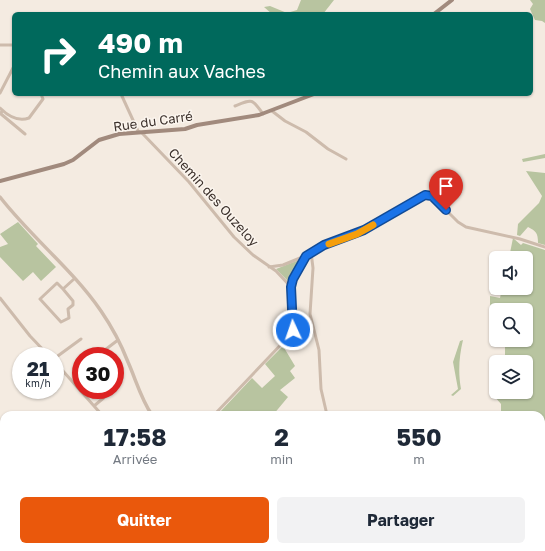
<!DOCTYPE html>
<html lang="fr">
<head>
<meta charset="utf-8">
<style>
	:root { --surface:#fff; --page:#f2f2f3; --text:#1f2937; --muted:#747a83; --accent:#ea580c }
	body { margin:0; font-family:"Golos Text",sans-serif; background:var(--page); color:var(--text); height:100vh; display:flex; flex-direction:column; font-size:15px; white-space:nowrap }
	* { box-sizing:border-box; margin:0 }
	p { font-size:13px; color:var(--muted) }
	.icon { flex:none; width:22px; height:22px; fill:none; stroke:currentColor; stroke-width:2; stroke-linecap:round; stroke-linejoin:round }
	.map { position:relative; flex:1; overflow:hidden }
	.panel { position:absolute; left:0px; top:411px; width:545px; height:140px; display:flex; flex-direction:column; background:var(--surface); border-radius:12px 12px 0 0; box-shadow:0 1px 3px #0004 }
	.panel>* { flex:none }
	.top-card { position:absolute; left:12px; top:12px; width:521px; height:84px; border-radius:6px; box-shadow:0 1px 3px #0004; background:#00695c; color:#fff; overflow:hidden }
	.tools { position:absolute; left:489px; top:251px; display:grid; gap:8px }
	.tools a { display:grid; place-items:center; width:44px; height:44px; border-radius:6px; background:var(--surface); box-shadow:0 1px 3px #0004; font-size:20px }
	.speed { position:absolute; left:12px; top:347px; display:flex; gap:8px; font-size:20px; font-weight:700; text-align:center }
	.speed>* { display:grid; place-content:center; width:52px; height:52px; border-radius:50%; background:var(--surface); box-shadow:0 1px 3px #0004; line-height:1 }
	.speed small { font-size:10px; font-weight:400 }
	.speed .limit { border:6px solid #d22; background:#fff; color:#111 }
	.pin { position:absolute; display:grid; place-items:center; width:34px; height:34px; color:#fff; margin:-41px -17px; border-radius:50% 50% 50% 0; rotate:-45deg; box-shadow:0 0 4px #0007 }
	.pin .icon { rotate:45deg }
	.me { position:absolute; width:44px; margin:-22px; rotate:357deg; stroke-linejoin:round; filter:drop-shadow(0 0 3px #0008) }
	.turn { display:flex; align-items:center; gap:14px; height:84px; padding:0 20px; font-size:18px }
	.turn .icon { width:52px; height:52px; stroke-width:2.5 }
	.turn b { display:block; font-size:28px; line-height:34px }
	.eta { display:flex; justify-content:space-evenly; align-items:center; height:68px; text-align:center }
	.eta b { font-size:24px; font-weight:700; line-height:28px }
	.primary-button { display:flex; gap:8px; margin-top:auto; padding:8px 20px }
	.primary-button a { flex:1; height:46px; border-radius:6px; background:var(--accent); color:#fff; font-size:16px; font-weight:700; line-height:46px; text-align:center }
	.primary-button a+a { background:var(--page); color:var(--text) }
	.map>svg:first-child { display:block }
	.green { fill:#b8c4a0; fill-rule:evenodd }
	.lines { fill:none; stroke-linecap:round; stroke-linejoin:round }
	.minor { stroke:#cdbbac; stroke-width:3 }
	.tertiary { stroke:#cdbbac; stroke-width:3.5 }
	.secondary { stroke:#a18a7d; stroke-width:4 }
	.route-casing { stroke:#114b97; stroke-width:10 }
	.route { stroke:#1a73e8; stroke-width:7 }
	.slow { stroke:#f59e0b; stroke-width:7 }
	.labels { text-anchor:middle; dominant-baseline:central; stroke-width:3; stroke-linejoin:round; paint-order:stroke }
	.street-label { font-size:13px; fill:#3b302b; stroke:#fbf5ee }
</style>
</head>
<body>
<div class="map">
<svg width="545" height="551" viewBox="0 0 545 551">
	<rect width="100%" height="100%" fill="#f4ebe1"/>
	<path class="green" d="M301,0H334L323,14H272L264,7L270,6L287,13L297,10Z
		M530,0H545V23L542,21L535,20L530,9L533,4Z
		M545,154V158L523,162L522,159Z
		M526,171L545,173V245L538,243C538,233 536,231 528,227L520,236L517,235L518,224L539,203L542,196Z
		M18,222L38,244L36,246L56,267L41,281L33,272L23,281L0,257V247L8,244L0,234Z
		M513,238L521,245L523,243L545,250V551L541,544V415H501V404L495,397L493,368H496V392H526V362H505V343H490V296L500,298L502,288H526V258H509ZM496,310H526V340H496Z
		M299,260L300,262L289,282L276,269Z
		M463,340C459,357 458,372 461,389L453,396L451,395L458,389L453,362L460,341Z
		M283,346L295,366L290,371L295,378L280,390L288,397L273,415H223L220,412L252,378L262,388L275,376L265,364Z"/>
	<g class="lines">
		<path class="minor" d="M0,45H14
			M0,93L14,66
			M121,94L138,131L142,133L189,182L234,237L253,255L276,271L291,287
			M235,106C252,99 252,98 263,114
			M0,108C8,116 18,122 29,118L43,99L41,94
			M2,110L1,114L25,134
			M272,111L285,121L306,132L328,149L346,159
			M311,252L313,268L310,314L319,350L321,389L327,415
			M269,267L283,265L305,256
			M63,289L73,301V305L68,309L69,318L61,322L40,299L57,283L63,289L74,279
			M0,298L30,336L49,356
			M97,356L118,340
			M55,358L81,339
			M55,362L102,415
			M94,406L113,390
			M214,415L291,334L293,326L291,287L293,279L306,256L324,245L364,230L419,197L425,195L432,196L458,222L466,227L520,239L545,247
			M102,547L106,551
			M150,547L151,551
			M198,547L202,551
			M361,547L363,551
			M93,551L96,547
			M170,551L174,547
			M205,551L209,547
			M235,551L239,547"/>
		<path class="tertiary" d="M0,197C31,237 73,270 101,311C112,327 121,344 128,362C136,380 141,399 152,415
			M269,547L272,551"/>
		<path class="secondary" d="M434,14L452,0
			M0,181L64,164L73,160L99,140L119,134L185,129L197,125L259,115L314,94"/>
	</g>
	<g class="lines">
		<defs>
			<path id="route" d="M293,330L291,287L293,279L306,256L324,245L364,230L425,195L432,196L446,210"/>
		</defs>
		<use href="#route" class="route-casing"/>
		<use href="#route" class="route"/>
		<path class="slow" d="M329,244L357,234L373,225"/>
	</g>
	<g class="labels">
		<g class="street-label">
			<text transform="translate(153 121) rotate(-8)">Rue du Carré</text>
			<text transform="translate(214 197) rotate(48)">Chemin des Ouzeloy</text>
		</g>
	</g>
</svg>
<div class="tools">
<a><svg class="icon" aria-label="sound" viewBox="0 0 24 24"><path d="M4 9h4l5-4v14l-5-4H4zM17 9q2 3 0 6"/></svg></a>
<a><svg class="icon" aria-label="search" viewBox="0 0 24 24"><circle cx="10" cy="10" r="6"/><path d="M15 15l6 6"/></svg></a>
<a><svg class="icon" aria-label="layers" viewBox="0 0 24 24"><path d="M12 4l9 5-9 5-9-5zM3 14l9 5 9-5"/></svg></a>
</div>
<div class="speed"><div>21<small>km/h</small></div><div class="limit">30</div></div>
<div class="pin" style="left:446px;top:210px;background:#d93025"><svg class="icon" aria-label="arrive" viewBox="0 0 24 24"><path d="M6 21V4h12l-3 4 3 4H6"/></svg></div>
<svg class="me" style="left:293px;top:330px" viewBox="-20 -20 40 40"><circle r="17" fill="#1a73e8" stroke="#fff" stroke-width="3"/><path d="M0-11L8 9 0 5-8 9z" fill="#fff"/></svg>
<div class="top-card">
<div class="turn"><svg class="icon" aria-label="right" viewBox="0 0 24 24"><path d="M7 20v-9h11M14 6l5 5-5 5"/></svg><div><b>490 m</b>Chemin aux Vaches</div></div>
</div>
<section class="panel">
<div class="eta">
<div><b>17:58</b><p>Arrivée</p></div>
<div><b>2</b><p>min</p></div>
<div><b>550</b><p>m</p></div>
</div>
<div class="primary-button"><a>Quitter</a><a>Partager</a></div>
</section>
</div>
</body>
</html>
